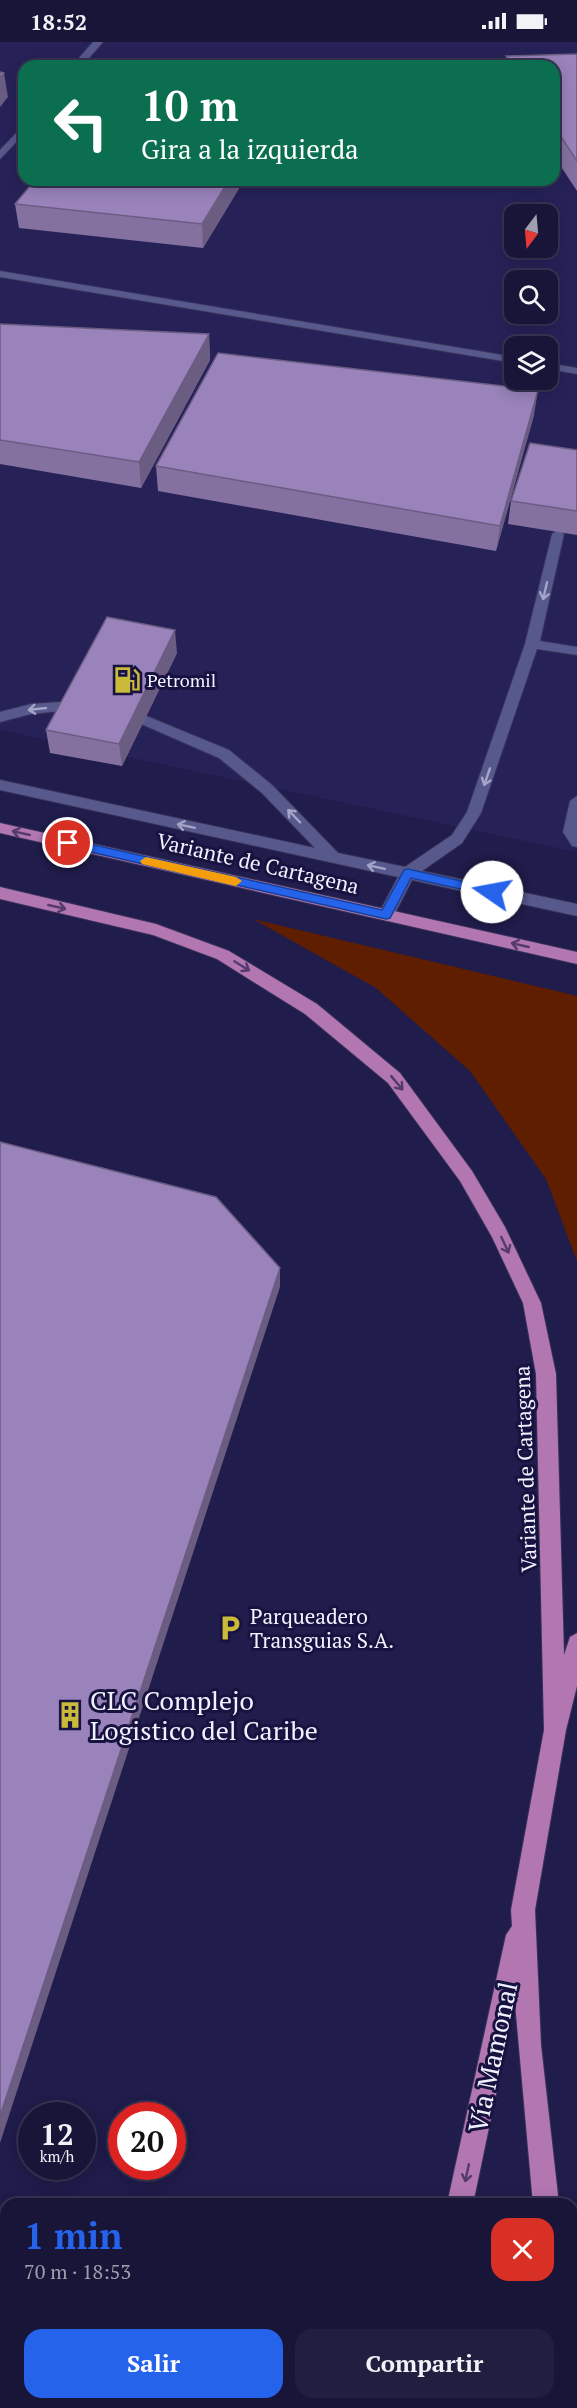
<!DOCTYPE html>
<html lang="es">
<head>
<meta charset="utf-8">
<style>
	:root { --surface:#181538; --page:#211e40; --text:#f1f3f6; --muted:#9f9fae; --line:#363453; --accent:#2563eb }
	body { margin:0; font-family:"PT Serif",serif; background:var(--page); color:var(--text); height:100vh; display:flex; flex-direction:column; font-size:22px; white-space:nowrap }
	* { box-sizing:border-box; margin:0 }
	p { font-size:20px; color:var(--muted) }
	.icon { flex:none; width:33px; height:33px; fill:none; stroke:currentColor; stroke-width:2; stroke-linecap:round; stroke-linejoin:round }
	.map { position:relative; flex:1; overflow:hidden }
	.sheet { position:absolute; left:0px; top:2156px; width:578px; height:212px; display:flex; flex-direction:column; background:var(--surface); border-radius:18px 18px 0 0; box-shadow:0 3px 15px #0003,0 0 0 2px var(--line) }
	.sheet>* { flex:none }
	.hud { position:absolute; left:18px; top:18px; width:542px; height:126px; border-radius:18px; box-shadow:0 3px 15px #0003,0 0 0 2px var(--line); background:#0b6e4f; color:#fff; overflow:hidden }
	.needle { width:39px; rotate:196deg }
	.controls { position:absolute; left:504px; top:162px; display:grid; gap:12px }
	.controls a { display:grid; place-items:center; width:54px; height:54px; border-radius:12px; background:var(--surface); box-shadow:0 3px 15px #0003,0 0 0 2px var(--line); font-size:30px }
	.speed { position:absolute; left:18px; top:2060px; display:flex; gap:12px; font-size:30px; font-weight:700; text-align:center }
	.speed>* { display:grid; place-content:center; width:78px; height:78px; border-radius:50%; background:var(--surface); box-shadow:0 3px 15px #0003,0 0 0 2px var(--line); line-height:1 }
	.speed small { font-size:15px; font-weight:400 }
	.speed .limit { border:9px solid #d22; background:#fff; color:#111 }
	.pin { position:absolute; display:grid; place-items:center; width:51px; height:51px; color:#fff; margin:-26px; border:3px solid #fff; border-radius:50%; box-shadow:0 2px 6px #0007 }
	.me { position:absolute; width:66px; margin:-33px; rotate:282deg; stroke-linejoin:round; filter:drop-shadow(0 0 4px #0008) }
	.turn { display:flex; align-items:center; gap:21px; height:126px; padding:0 24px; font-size:27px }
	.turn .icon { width:78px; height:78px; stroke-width:2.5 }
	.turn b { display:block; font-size:42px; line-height:51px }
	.round { display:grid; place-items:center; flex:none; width:63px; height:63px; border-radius:18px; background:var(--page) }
	.head { display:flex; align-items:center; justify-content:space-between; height:102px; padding:0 24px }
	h1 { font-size:36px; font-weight:700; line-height:45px; color:var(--accent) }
	.cta { display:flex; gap:12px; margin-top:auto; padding:12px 24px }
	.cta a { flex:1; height:69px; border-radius:18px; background:var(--accent); color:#fff; font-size:24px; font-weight:700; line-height:69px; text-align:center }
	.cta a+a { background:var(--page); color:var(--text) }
	.status { display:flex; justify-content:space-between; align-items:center; height:42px; padding:0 30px; background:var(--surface); direction:ltr }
	.status svg { height:16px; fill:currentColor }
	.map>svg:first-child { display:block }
	.built { fill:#262258; fill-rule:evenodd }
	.green { fill:#5f1e00 }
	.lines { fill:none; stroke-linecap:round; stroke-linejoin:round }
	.service-casing { stroke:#393359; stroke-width:2 }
	.primary-casing { stroke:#393359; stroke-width:2 }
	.service { fill:#57588c; fill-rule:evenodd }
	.primary { fill:#b276b1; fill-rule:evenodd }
	.wall { fill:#8471a0 }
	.shaded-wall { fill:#6b5c82 }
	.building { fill:#9983ba; stroke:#6b5c82; stroke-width:1.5 }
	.oneway { stroke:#a4a5c6 }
	.oneway2 { stroke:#553a6d }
	.route { fill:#2563eb; stroke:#184099; stroke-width:1.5 }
	.slow { fill:#f59e0b }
	.labels { text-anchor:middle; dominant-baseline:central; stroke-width:6; stroke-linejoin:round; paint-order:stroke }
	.far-poi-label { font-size:18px; fill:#f1f2ff; stroke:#17123f; text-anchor:start }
	.street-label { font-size:21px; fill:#f1f2ff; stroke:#17123f }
	.poi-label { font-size:21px; fill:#f1f2ff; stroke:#17123f; text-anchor:start }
	.near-poi-label { font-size:26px; fill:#f1f2ff; stroke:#17123f; text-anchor:start }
	.near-street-label { font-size:26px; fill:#f1f2ff; stroke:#17123f }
</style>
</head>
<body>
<div class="status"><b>18:52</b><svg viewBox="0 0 49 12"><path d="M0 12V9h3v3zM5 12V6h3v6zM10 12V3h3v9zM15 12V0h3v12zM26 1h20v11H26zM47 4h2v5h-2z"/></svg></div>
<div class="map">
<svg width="577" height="2366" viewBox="0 0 577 2366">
	<rect width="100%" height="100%" fill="#201c4b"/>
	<path class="built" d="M0,0H577V810L0,688ZM24,24H554V138H24ZM514,172H548V206H514ZM514,238H548V272H514ZM514,304H548V338H514Z"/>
	<path class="green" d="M253,877L577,954V1219L546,1137L470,1029L376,946Z"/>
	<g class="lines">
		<defs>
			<path id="service" d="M93,0H103L82,24H72Z
				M24,83V92L0,117V108Z
				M0,229L514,315V321L0,235Z
				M548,321L577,326V332L548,327Z
				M558,488L564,492L540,599L577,605V613L537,607L481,771L462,801L422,829L577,862V874L412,838L392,877L386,879L378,873L398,835L0,748V738L315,806L262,751L219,716L139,681L137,678L144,673L229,708L272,743L338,811L405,825L452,793L467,770L525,602L552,492Z
				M75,659L82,664L80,667L31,672L0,680V670L31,662Z
				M577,754V805L572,804L563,790L570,759Z"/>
			<path id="primary" d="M0,781L577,910V922L0,791Z
				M0,845L156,882L229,909L317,962L400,1031L472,1129L505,1185L541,1261L556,1332L564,1613L570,1595L577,1591V1644L566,1688L535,1868L541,2003L559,2162H533L515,1961L473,2162H447L506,1893L512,1884L511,1868L544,1688L536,1332L523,1261L492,1195L460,1139L388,1041L305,972L217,917L153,893L0,857Z
				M572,2273L577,2275V2322L572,2320Z
				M405,2361H431L430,2366H404Z"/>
		</defs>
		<use href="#service" class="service-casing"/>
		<use href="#primary" class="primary-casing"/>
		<use href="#service" class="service"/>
		<use href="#primary" class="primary"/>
	</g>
	<path class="wall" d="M577,12V149L554,114V24H505L506,14Z
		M35,138H244L203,206L19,186L15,162Z
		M0,282L209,292L210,318L141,446L0,422Z
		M534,373L496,509L158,449L156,424Z
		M577,408V493L508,482L511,459Z
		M177,611L122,724L50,711L46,688Z"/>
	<path class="shaded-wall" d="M4,31L8,55L0,65V36Z
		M229,138H244L203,206L202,182Z
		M209,292L210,318L141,446L139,420Z
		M538,348L534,373L496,509L500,484Z
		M175,588L177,611L122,724L119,702Z
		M280,1226V1245L0,2101V2074Z"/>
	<path class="building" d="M577,12V119L554,84V24H513L506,14Z
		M0,30L4,31L0,36Z
		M35,138H229L202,182L15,162Z
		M0,282L209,292L139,420L0,398Z
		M218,311L538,348L500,484L156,424Z
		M530,401L577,408V469L511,459Z
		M107,575L175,588L119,702L46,688Z
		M0,1100L216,1155L280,1226L0,2074Z"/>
	<defs><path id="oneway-shaft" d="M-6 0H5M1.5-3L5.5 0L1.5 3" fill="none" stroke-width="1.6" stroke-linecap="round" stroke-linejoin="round" transform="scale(1.5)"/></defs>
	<g class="oneway">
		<use href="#oneway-shaft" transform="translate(545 549) rotate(103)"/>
		<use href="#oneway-shaft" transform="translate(37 667) rotate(174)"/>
		<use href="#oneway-shaft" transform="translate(487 735) rotate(109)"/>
		<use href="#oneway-shaft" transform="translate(294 774) rotate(-134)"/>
		<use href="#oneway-shaft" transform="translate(186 784) rotate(-168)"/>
		<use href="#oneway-shaft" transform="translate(376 825) rotate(-168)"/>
	</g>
	<g class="oneway2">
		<use href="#oneway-shaft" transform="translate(21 791) rotate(-167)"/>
		<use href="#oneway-shaft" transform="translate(57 865) rotate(13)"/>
		<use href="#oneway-shaft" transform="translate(520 903) rotate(-167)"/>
		<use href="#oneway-shaft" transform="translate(242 924) rotate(32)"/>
		<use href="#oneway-shaft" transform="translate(397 1041) rotate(50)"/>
		<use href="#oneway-shaft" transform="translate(505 1203) rotate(65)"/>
		<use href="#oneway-shaft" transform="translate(467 2131) rotate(102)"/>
	</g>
	<path class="route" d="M68,797L382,868L404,828L408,827L492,846L498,850L492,854L411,836L390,876L386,877L64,804L62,801Z"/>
	<path class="slow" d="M146,815L236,835L242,839L236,844L142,822L140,819Z"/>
	<defs>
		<symbol id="fuel-bare" viewBox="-9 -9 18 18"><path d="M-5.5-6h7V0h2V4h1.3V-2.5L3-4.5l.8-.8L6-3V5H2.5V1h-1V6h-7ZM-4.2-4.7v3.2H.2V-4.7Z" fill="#caba3a" stroke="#17123f" stroke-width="2.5" paint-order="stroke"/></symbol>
		<symbol id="parking-bare" viewBox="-9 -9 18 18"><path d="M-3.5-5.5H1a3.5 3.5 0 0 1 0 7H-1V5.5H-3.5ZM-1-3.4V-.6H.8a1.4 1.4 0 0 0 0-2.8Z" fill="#caba3a" stroke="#17123f" stroke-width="2.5" paint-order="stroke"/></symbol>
		<symbol id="building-bare" viewBox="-9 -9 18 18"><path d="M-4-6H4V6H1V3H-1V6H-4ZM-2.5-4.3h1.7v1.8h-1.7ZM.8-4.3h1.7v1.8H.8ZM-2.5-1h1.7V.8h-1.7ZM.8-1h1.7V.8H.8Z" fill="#caba3a" stroke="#17123f" stroke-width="2.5" paint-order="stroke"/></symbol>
	</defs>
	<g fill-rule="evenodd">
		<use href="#fuel-bare" x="108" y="619" width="38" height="38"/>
		<use href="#parking-bare" x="211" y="1567" width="38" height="38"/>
		<use href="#building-bare" x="51" y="1654" width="38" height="38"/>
	</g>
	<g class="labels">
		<g class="far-poi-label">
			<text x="147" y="638">Petromil</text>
		</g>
		<g class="street-label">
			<text transform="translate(258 821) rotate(13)">Variante de Cartagena</text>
			<text transform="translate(525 1427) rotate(-92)">Variante de Cartagena</text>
		</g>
		<g class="poi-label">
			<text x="250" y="1574">Parqueadero<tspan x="250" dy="24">Transguias S.A.</tspan></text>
		</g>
		<g class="near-poi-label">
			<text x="90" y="1658">CLC Complejo<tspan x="90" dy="30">Logistico del Caribe</tspan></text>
		</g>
		<g class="near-street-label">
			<text transform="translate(492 2015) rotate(-78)">Vía Mamonal</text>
		</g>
	</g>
</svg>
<div class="controls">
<a><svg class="needle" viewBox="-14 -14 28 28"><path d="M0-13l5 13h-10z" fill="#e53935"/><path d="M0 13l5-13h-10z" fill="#9f9fae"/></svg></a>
<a><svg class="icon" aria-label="search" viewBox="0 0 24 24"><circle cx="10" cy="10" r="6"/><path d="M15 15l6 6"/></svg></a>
<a><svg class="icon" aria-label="layers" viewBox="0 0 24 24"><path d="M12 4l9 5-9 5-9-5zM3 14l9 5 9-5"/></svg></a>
</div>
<div class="speed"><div>12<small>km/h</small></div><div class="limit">20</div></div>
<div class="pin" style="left:68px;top:801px;background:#d93025"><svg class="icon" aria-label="arrive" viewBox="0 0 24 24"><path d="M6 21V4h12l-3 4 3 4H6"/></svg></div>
<svg class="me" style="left:492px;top:850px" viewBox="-20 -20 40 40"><circle r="19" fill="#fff"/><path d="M0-13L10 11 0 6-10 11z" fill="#2563eb"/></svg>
<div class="hud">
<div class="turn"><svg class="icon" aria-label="left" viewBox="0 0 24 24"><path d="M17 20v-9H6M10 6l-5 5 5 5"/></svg><div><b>10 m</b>Gira a la izquierda</div></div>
</div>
<section class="sheet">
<div class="head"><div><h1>1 min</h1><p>70 m · 18:53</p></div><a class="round" style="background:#d93025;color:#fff"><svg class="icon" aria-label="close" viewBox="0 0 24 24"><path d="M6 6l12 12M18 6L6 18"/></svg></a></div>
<div class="cta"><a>Salir</a><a>Compartir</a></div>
</section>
</div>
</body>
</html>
